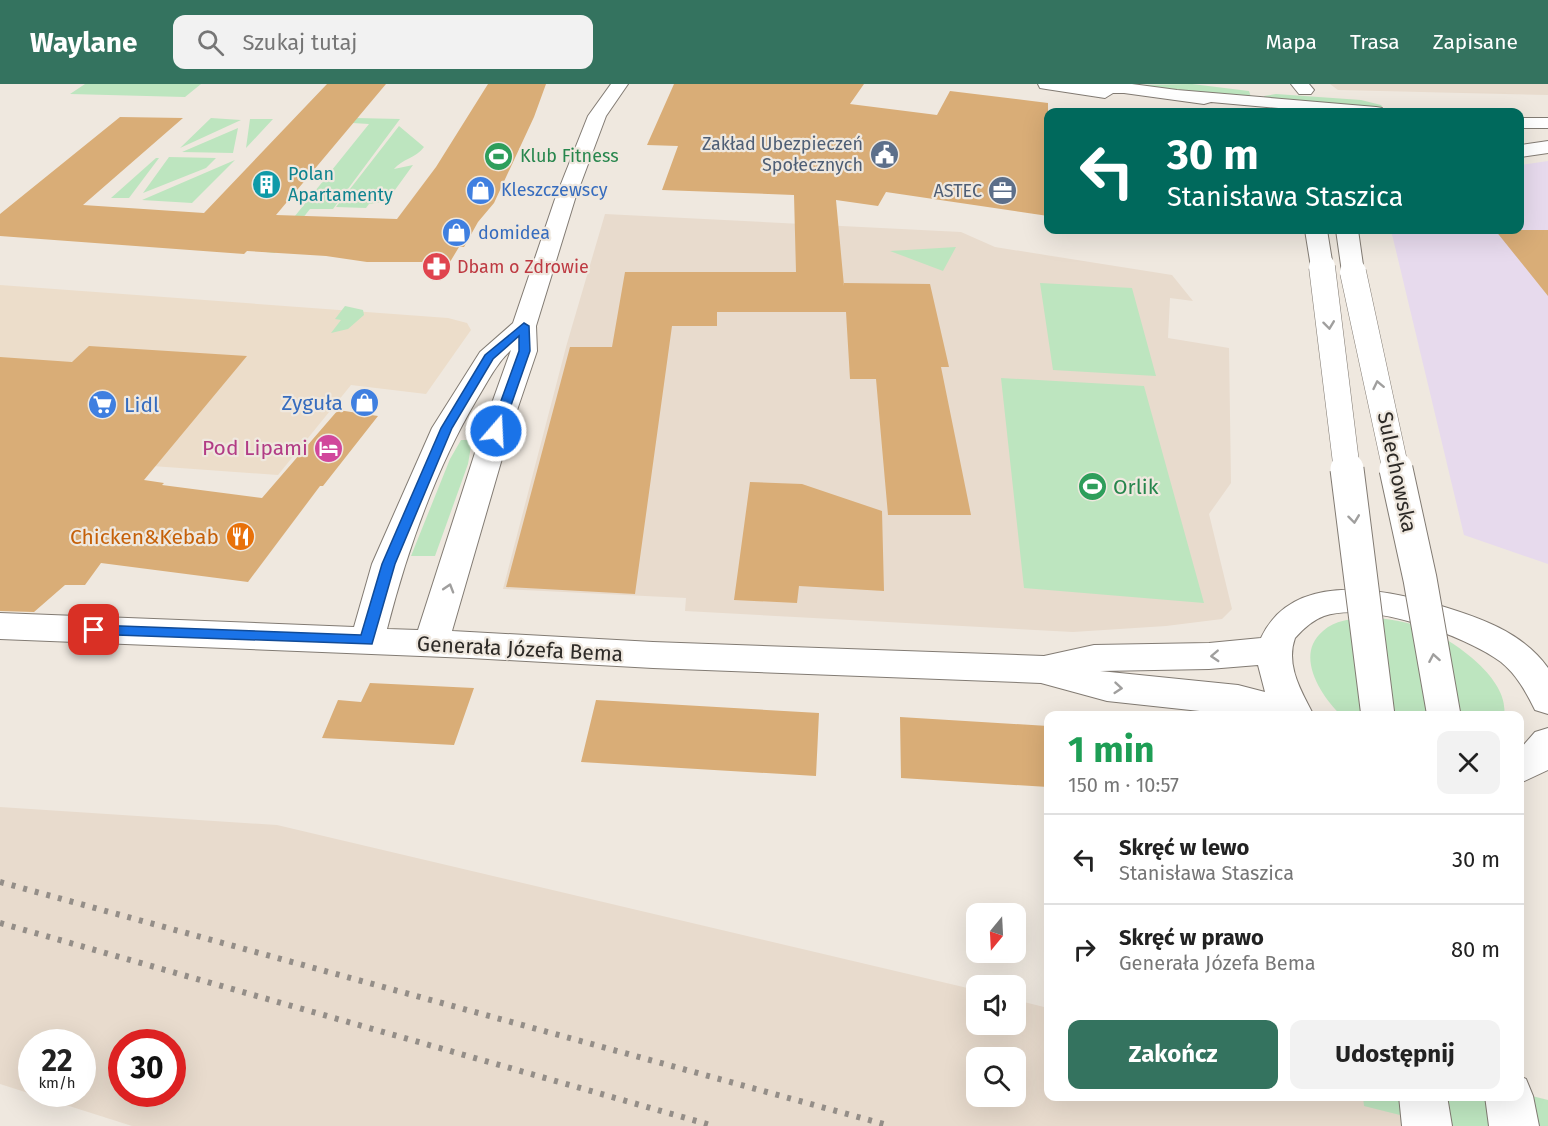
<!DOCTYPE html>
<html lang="pl">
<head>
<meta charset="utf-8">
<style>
	:root { --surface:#fff; --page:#f2f2f2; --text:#222; --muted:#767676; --line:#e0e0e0; --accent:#34735f }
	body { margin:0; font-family:"Fira Sans",sans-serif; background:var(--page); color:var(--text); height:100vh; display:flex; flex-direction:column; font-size:22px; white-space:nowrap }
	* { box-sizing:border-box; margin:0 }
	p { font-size:20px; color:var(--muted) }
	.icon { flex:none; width:33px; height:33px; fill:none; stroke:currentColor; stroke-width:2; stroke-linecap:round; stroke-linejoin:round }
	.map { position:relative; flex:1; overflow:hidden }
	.drawer { position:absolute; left:1044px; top:627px; width:480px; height:390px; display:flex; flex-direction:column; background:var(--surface); border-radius:12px; box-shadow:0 6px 24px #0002 }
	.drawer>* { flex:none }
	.banner { position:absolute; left:1044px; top:24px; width:480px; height:126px; border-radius:12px; box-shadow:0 6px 24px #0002; background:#00695c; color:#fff; overflow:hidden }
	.needle { width:39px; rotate:198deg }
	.controls { position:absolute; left:966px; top:819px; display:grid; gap:12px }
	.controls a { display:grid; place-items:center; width:60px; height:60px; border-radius:12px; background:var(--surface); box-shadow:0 6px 24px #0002; font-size:30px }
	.speed { position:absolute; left:18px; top:945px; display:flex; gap:12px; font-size:30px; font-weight:700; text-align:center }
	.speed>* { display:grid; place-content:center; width:78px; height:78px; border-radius:50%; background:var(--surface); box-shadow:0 6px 24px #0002; line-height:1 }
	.speed small { font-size:15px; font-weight:400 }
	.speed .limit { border:9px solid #d22; background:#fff; color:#111 }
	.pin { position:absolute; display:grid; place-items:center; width:51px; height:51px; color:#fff; margin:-26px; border-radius:12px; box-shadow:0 3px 9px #0006 }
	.me { position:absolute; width:66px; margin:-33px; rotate:19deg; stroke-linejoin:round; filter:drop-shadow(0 0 4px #0008) }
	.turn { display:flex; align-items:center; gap:21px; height:126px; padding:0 24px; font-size:27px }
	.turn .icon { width:78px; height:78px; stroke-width:2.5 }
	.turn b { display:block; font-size:42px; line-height:51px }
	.round { display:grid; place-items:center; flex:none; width:63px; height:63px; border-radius:12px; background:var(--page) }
	.headline { display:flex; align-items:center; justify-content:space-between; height:102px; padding:0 24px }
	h1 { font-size:36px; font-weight:700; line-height:45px; color:#1e9e55 }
	.cta { display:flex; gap:12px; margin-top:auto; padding:12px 24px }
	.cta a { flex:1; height:69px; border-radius:12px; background:var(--accent); color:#fff; font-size:24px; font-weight:700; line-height:69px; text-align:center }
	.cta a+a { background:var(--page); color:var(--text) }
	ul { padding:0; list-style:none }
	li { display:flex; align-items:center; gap:18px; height:90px; padding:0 24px; border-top:2px solid var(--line) }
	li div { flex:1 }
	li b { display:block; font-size:22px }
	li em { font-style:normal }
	header { display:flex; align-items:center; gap:36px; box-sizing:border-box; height:84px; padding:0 30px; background:var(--accent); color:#fff }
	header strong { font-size:28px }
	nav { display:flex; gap:33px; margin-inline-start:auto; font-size:21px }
	.search { width:420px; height:54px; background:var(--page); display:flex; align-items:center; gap:15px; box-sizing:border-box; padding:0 21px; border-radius:12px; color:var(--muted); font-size:22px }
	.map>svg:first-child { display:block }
	.commercial { fill:#ecddca }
	.industrial { fill:#e7daed }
	.built { fill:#e8dbcd; fill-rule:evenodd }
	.green { fill:#bde5bf }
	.building { fill:#d9ad77 }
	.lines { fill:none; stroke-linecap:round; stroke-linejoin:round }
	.minor-casing { stroke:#827b73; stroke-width:2 }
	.tertiary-casing { stroke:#827b73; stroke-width:2 }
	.minor { fill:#fff; fill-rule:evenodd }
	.tertiary { fill:#fff; fill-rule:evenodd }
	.rail { stroke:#948e88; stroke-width:6; stroke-dasharray:4 8; stroke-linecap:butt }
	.tertiary-bridge-far1-casing { stroke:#827b73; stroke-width:27; stroke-linecap:butt }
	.tertiary-bridge-casing { stroke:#827b73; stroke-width:35; stroke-linecap:butt }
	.tertiary-bridge-far1 { stroke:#fff; stroke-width:26 }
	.tertiary-bridge { stroke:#fff; stroke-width:33 }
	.oneway { stroke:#a09f9e }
	.route { fill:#1a73e8; stroke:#114b97; stroke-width:1.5 }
	.labels { text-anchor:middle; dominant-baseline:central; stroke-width:4.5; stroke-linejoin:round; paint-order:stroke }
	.far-service-label { font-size:18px; fill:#4e5e75; stroke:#efe8df; text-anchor:end }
	.far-leisure-label { font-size:18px; fill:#27864d; stroke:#efe8df; text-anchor:start }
	.far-culture-label { font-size:18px; fill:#0d838f; stroke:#efe8df; text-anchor:start }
	.far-shop-label { font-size:18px; fill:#366cbe; stroke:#efe8df; text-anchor:start }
	.far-health-label { font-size:18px; fill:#be3a42; stroke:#efe8df; text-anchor:start }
	.shop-label { font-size:21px; fill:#366cbe; stroke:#efe8df; text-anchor:end }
	.hotel-label { font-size:21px; fill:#b23c85; stroke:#efe8df; text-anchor:end }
	.street-label { font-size:21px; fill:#2d2a27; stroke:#efe8df }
	.leisure-label { font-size:21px; fill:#27864d; stroke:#efe8df; text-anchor:start }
	.food-label { font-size:21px; fill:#c56008; stroke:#efe8df; text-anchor:end }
</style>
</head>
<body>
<header>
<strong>Waylane</strong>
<div class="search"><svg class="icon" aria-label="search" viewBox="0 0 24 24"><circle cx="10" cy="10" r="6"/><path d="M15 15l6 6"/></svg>Szukaj tutaj</div>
<nav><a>Mapa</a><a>Trasa</a><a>Zapisane</a></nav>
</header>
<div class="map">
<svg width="1548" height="1042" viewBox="0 0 1548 1042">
	<rect width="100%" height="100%" fill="#efe8df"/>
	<path class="commercial" d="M0,201L448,234L467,239L471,246L426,310L351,301L278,391L0,371Z"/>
	<path class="industrial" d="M1548,77V480L1464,451L1391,146H1520V81Z"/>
	<path class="built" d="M1330,0H1548V11L1338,6Z
		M605,130L961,148L995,163L1172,191L1193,217L1170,214L1168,254L1229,264L1231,399L1209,430L1232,525L1222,535L1166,542L1073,548L685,527L686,514L503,505L566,263Z
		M0,723L277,741L976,906V940H1016V916L1048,924V1012L1403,1013L1511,1042H132L0,1000ZM32,958H82V1010H32ZM122,958H172V1010H122ZM976,974H1016V1012H976Z"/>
	<path class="green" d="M85,0H201L185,13L70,10Z
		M1192,0L1249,7L1251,13L1136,1Z
		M1276,10L1361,16L1381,21L1385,27L1264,15V12Z
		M211,34L241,36L180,64Z
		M356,34L400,35L333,125H310L275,169L266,168L369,40L352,39Z
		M250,35H273L246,64Z
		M399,42L424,63C416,74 402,75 394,85L413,81L387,117L369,120L366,124L336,123Z
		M238,44L233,69L182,68Z
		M169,73L216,74L206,84L143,109Z
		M156,74H159L129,114H111Z
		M235,76L192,119L142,116Z
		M956,163L943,187L890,167Z
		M1040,199L1132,204L1156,292L1053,286Z
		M345,222L363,226L364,231L348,245L331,249L341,236L335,235Z
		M1001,294L1144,302L1204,519L1024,504Z
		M461,356H472L468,380L435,472H411L450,375Z
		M1367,533C1387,535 1407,537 1426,545C1455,557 1510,596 1504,631H1341C1321,612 1294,571 1323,547C1335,536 1351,535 1367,533Z
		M1520,1009L1548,1016V1042H1444L1364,1022L1363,1013L1520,1012Z"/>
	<path class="building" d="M327,0H386L276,131L397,135L436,83L488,0H546L534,33L494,119L478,138L464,163H459L450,178H367L326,172L247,167L244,170L0,152V130L120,33L183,34L83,121L204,129Z
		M674,0H864L850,20L937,31L950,7L1048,19V132L886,108L878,122L836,116L844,202V199L930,200L949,283H941L971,431H888L876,295H850L846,228H717V242H672L635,510L506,503L570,263H612L625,188H796L794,111L662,106L678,62L647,61Z
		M1495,146H1548V212Z
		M89,262L247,272L144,396L164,399L162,401L262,414L338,326L378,332L323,402H320L248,498L101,479L85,501H65L34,528L0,527V273L72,278Z
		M750,398L802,400L882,427L884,507L799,502L797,519L734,516Z
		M370,599L474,604L454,661L322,654L338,616L361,618Z
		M596,616L819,629L816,692L581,678Z
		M900,633L1048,642V703L901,694Z"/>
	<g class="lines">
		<defs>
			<path id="minor" d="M611,0H628L606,32L575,115L536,242L537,267L510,347L452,547L653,558L1044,572L1094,561L1209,559L1261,554C1292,487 1381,504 1438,521C1478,533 1523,548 1548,584V630L1535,626C1526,608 1517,591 1501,578C1464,551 1369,517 1324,532C1313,536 1302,546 1295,554C1285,582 1302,608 1314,632H1246L1107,617L1041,599L653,584L470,574L0,555V529L354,543L372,480L432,344L480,268L513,239L555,115L588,32ZM511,266L482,347L418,546L387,545C407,467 436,384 477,315C488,297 496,280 511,266ZM1258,581L1265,608L1238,601L1100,587L1209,585Z
				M1291,0H1309L1314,6L1311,10H1299Z
				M1548,644V686L1520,699V665L1535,648Z"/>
			<path id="tertiary" d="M1038,0H1132L1177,6L1376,23L1382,24L1385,28H1324L1211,18L1204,20L1124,9H1113L1105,14L1046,5L1040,4Z
				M1520,34H1548V44H1520Z
				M1548,57V69L1520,73V61Z
				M1305,146H1327L1333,183L1330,188L1322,190L1314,188L1311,183Z
				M1336,146H1358L1364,188L1361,193L1353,195L1345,193L1342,188Z
				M1520,992L1526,995L1533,1012L1539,1042H1489L1485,1012H1520Z
				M1399,1012H1447L1452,1042H1402Z"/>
		</defs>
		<use href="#minor" class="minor-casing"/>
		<use href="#tertiary" class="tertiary-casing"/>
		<use href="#minor" class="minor"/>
		<use href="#tertiary" class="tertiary"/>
		<path class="rail" d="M0,798L891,1042
			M0,839L714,1042"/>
		<defs>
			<path id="tertiary-bridge-far1" d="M1322,183L1347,387
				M1353,188L1396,387"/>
			<path id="tertiary-bridge" d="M1347,385L1378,632
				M1396,385L1420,495L1444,632"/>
		</defs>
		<use href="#tertiary-bridge-far1" class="tertiary-bridge-far1-casing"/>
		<use href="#tertiary-bridge" class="tertiary-bridge-casing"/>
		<use href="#tertiary-bridge-far1" class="tertiary-bridge-far1"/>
		<use href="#tertiary-bridge" class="tertiary-bridge"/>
	</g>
	<defs><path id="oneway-chevron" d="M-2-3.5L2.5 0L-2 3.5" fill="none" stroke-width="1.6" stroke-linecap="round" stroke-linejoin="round" transform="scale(1.5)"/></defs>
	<g class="oneway">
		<use href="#oneway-chevron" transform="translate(1329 241) rotate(83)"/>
		<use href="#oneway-chevron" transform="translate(1378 301) rotate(-102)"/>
		<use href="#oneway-chevron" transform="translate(1354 435) rotate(83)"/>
		<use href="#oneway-chevron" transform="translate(449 504) rotate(-73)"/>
		<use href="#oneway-chevron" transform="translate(1215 572) rotate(177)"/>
		<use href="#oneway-chevron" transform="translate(1434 574) rotate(-100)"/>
		<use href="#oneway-chevron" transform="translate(1118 604) rotate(5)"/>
	</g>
	<path class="route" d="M524,239L529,242L530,267L502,347L496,351L490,347L519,267V252L493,275L452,344L395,480L372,560L89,550L87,546L94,541L361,551L382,480L441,344L485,271Z"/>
	<defs>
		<symbol id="civic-disc" viewBox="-11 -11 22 22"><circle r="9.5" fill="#5c6f8a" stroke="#efe8df"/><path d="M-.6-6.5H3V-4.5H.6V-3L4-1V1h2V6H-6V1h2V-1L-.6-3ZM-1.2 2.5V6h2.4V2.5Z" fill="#fff"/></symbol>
		<symbol id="stadium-disc" viewBox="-11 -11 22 22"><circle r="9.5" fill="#2e9e5b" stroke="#efe8df"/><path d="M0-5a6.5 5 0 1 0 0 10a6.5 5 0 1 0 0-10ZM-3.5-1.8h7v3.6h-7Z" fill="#fff"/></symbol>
		<symbol id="building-disc" viewBox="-11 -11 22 22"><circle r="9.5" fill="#0f9aa8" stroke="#efe8df"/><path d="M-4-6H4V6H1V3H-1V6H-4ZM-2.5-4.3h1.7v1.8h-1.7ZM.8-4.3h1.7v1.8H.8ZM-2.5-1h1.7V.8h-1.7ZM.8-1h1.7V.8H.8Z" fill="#fff"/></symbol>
		<symbol id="shop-disc" viewBox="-11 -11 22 22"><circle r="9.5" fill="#3f7fe0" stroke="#efe8df"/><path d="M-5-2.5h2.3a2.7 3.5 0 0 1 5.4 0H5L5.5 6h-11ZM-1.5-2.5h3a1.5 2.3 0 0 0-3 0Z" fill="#fff"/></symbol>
		<symbol id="office-disc" viewBox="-11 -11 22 22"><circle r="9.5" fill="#5c6f8a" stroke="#efe8df"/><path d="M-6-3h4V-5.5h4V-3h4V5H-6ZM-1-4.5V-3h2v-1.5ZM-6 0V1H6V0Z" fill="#fff"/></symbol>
		<symbol id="pharmacy-disc" viewBox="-11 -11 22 22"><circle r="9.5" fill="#e0444e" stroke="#efe8df"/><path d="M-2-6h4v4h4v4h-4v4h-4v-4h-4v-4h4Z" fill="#fff"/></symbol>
		<symbol id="supermarket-disc" viewBox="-11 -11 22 22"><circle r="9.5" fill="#3f7fe0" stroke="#efe8df"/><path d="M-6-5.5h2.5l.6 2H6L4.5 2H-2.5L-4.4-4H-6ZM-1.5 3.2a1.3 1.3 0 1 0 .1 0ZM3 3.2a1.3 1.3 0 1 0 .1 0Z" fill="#fff"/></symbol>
		<symbol id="hotel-disc" viewBox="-11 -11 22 22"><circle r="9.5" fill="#d1479c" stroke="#efe8df"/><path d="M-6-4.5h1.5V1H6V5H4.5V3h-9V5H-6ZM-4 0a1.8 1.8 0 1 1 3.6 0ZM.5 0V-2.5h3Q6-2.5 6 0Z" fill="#fff"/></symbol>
		<symbol id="restaurant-disc" viewBox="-11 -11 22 22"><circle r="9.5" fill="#e8710a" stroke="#efe8df"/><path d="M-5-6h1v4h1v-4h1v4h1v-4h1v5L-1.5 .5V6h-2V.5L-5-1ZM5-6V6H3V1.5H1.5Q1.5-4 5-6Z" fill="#fff"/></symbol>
	</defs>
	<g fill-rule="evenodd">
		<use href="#civic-disc" x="868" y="54" width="33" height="33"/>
		<use href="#stadium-disc" x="482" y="56" width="33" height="33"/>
		<use href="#building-disc" x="250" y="84" width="33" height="33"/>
		<use href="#shop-disc" x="464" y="90" width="33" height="33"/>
		<use href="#office-disc" x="986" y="90" width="33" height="33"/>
		<use href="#shop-disc" x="440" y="132" width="33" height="33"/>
		<use href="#pharmacy-disc" x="420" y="166" width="33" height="33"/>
		<use href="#shop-disc" x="348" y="302" width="33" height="33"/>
		<use href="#supermarket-disc" x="86" y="304" width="33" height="33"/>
		<use href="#hotel-disc" x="312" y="348" width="33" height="33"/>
		<use href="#stadium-disc" x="1076" y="386" width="33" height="33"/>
		<use href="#restaurant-disc" x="224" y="436" width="33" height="33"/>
	</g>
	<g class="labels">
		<g class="far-service-label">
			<text x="863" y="60">Zakład Ubezpieczeń<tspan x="863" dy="21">Społecznych</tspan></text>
			<text x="982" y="107">ASTEC</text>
		</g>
		<g class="far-leisure-label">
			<text x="520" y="72">Klub Fitness</text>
		</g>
		<g class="far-culture-label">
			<text x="288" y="90">Polan<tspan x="288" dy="21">Apartamenty</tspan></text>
		</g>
		<g class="far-shop-label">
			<text x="501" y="106">Kleszczewscy</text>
			<text x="478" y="149">domidea</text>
		</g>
		<g class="far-health-label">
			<text x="457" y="183">Dbam o Zdrowie</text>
		</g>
		<g class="shop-label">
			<text x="343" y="319">Zyguła</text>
			<text x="124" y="321" text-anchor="start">Lidl</text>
		</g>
		<g class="hotel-label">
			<text x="308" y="364">Pod Lipami</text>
		</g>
		<g class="street-label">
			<text transform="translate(1397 388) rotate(78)">Sulechowska</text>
			<text transform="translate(520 565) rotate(3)">Generała Józefa Bema</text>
		</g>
		<g class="leisure-label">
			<text x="1113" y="403">Orlik</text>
		</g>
		<g class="food-label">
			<text x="219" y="453">Chicken&amp;Kebab</text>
		</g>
	</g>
</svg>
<div class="controls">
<a><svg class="needle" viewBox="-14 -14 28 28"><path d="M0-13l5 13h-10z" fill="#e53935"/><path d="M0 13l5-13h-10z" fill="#767676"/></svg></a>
<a><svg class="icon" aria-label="sound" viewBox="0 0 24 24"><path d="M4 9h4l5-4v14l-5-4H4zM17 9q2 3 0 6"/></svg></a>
<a><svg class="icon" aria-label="search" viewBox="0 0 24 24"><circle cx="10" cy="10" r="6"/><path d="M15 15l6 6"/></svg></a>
</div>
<div class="speed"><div>22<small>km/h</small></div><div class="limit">30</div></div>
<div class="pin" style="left:94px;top:546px;background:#d93025"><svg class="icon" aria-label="arrive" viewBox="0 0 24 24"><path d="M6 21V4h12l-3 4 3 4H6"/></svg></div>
<svg class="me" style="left:496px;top:347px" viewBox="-20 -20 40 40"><circle r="17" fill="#1a73e8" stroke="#fff" stroke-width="3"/><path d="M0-11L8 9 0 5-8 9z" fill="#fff"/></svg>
<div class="banner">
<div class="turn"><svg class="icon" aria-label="left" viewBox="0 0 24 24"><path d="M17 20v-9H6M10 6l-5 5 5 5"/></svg><div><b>30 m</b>Stanisława Staszica</div></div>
</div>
<section class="drawer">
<div class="headline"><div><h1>1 min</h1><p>150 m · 10:57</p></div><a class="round"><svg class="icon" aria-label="close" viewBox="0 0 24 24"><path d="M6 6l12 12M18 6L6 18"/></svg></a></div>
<ul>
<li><svg class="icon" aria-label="left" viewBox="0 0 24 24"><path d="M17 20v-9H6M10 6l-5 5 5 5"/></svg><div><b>Skręć w lewo</b><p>Stanisława Staszica</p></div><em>30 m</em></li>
<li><svg class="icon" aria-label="right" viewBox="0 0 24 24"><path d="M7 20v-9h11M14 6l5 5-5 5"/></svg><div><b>Skręć w prawo</b><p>Generała Józefa Bema</p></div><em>80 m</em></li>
</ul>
<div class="cta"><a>Zakończ</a><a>Udostępnij</a></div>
</section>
</div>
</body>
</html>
